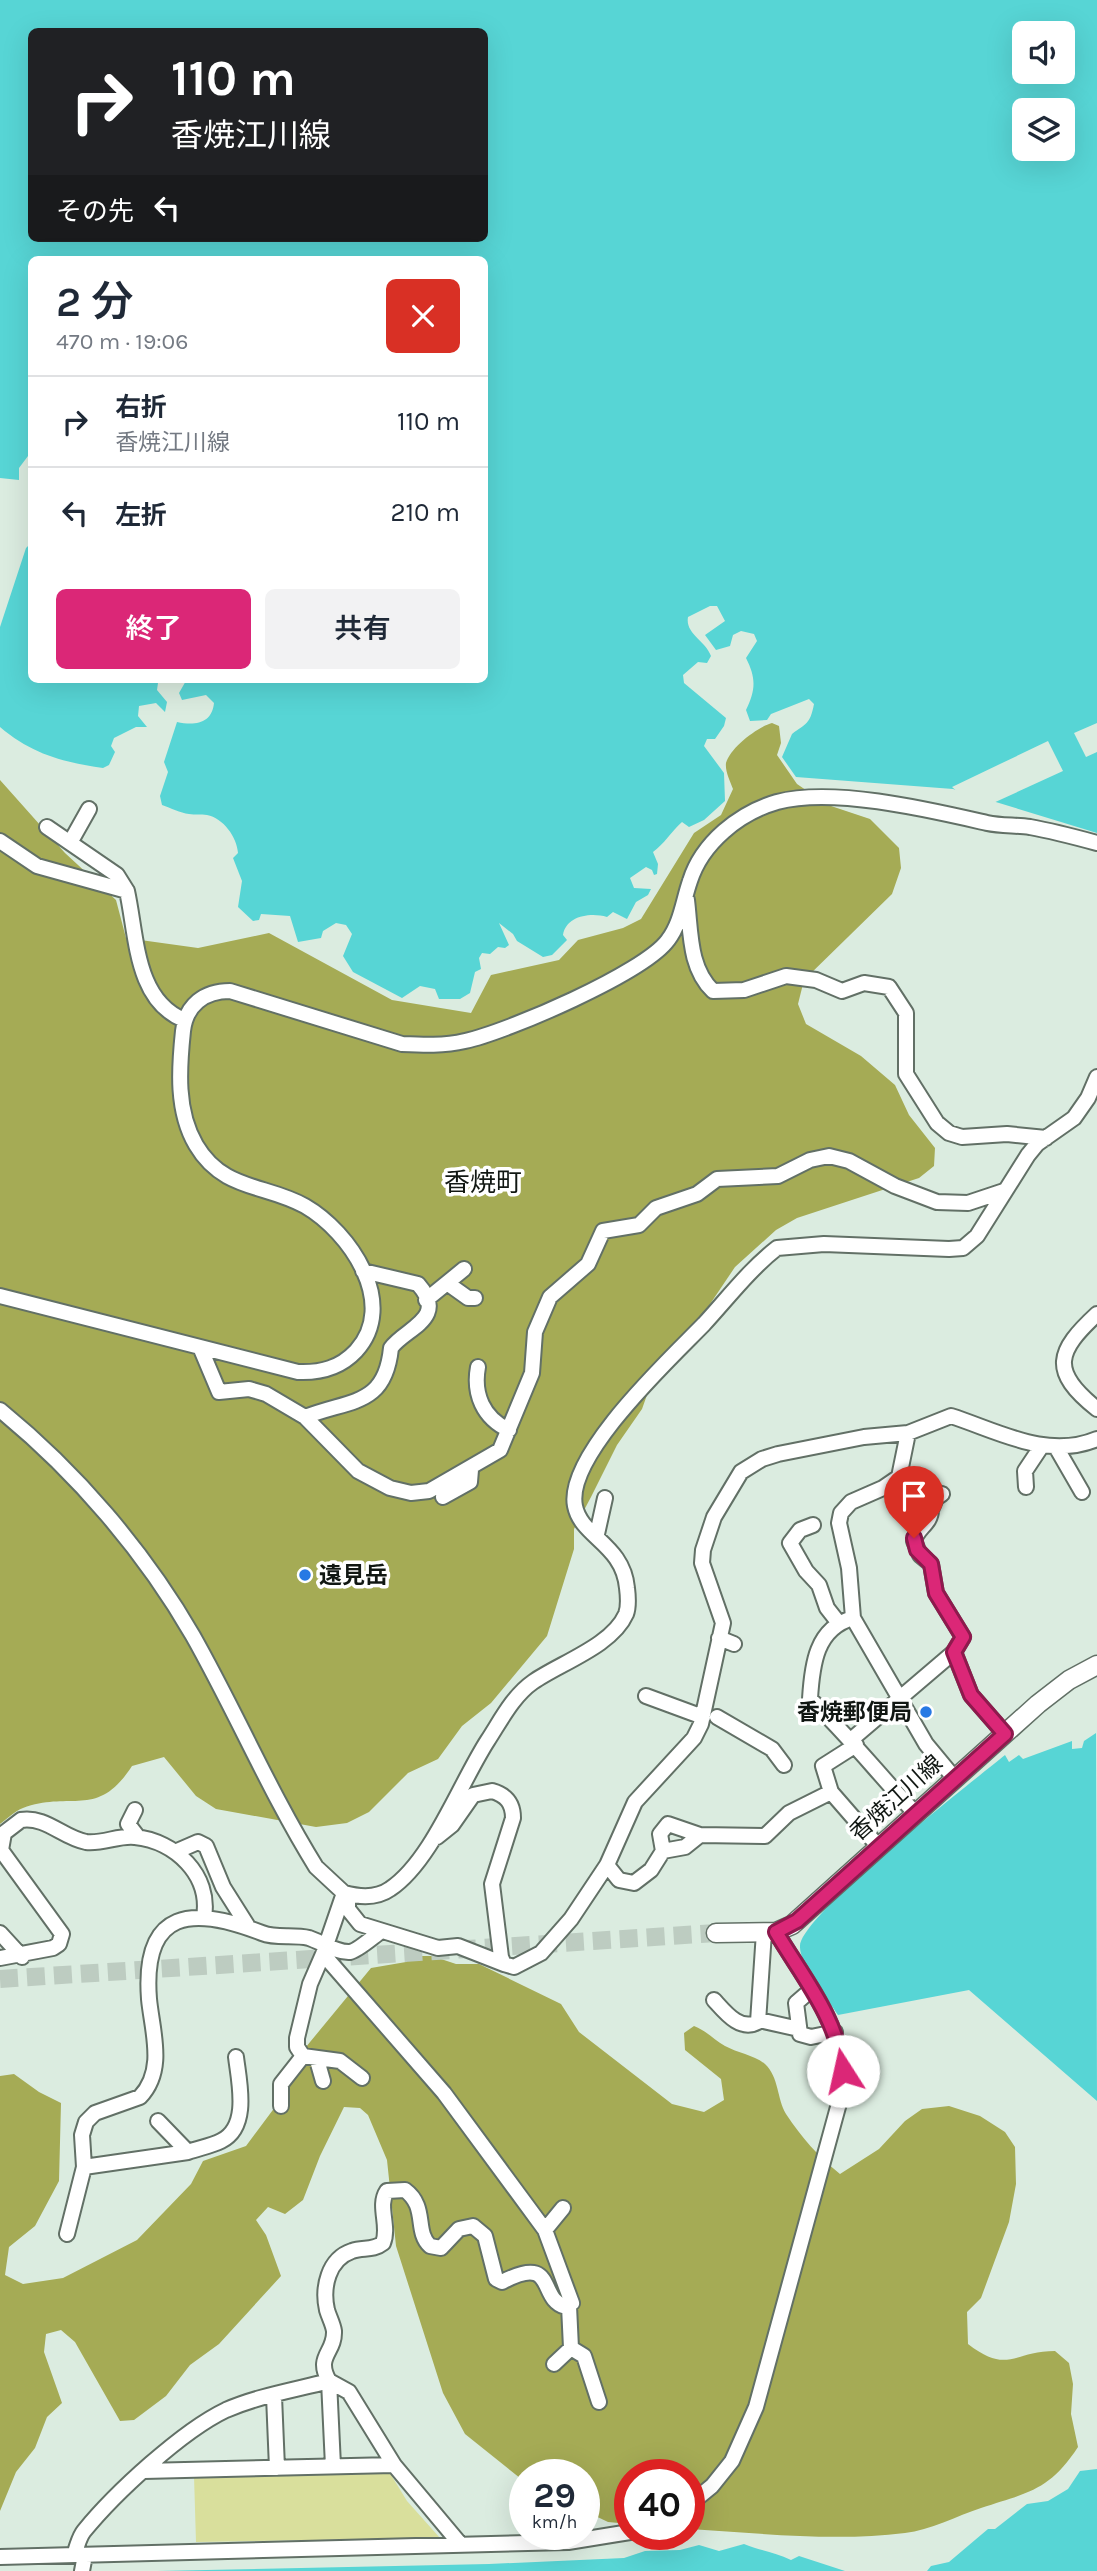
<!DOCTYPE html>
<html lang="ja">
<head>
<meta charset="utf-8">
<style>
	:root { --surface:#fff; --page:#f2f2f3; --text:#1f2937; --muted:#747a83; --line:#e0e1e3; --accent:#db2777 }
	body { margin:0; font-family:Karla,"Noto Sans JP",sans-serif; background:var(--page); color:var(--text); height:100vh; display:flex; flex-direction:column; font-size:26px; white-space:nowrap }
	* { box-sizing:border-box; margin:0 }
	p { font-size:23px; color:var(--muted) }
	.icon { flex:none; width:38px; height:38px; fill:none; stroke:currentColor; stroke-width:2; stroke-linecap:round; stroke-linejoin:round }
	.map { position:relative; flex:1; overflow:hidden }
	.side { position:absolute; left:28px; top:256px; width:460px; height:427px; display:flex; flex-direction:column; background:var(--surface); border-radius:10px; box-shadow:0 7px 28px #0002 }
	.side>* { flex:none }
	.banner { position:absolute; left:28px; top:28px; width:460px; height:214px; border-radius:10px; box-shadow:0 7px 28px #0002; background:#202124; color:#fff; overflow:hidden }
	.buttons { position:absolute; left:1012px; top:21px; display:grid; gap:14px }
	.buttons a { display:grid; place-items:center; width:63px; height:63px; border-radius:10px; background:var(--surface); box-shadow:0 7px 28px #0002; font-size:35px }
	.speed { position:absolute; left:509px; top:2459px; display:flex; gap:14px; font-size:35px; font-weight:700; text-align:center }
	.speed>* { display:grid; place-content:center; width:91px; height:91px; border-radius:50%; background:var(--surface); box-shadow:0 7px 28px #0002; line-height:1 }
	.speed small { font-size:18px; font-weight:400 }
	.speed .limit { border:10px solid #d22; background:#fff; color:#111 }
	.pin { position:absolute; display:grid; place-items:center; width:60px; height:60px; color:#fff; margin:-72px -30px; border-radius:50% 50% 50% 0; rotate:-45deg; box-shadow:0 0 7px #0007 }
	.pin .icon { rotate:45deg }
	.me { position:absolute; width:77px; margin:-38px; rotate:350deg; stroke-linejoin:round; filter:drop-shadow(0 0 5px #0008) }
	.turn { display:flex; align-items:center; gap:24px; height:147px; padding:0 28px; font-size:32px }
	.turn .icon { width:91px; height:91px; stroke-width:2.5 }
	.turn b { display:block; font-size:49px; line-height:60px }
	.then { display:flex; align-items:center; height:66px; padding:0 28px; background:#0003; gap:14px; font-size:26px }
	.round { display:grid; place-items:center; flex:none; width:74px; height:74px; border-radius:10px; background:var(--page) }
	.summary { display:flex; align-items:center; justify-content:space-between; height:119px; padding:0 28px }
	h1 { font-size:42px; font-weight:600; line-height:52px }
	.cta { display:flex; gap:14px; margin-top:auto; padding:14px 28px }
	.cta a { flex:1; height:80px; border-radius:10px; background:var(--accent); color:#fff; font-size:28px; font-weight:600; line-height:80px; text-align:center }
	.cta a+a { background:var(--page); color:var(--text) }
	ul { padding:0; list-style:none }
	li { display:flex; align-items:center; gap:21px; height:91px; padding:0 28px; border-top:2px solid var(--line) }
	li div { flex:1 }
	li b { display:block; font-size:26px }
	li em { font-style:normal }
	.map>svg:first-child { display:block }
	.green { fill:#d9df9c }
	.forest { fill:#a5ab55 }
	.water { fill:#57d5d5; fill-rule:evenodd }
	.pier { fill:#dbece0 }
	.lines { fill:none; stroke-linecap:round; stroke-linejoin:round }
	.major-tunnel { stroke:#bdccc1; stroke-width:18; stroke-dasharray:18 9; stroke-linecap:butt }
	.minor-casing { stroke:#627066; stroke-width:18 }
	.major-casing { stroke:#627066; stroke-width:21 }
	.minor { stroke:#fff; stroke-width:14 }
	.major { stroke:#fff; stroke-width:18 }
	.route-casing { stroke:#8e194d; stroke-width:18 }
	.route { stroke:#db2777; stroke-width:12 }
	.poi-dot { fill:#2779e4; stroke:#fff; stroke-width:2.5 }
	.labels { text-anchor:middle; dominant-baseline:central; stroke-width:7; stroke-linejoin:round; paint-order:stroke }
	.poi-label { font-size:23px; font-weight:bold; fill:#111713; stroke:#fff; text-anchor:start }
	.street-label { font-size:23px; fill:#111713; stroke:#fff }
	.quarter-label { font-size:26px; fill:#111713; stroke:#fff }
</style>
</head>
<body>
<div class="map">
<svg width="1097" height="2571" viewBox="0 0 1097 2571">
	<rect width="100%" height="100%" fill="#dbece0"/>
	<path class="green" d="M388,2470L407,2501L440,2538L196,2542L194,2476Z"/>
	<path class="forest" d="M772,723L779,726L781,743L777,755L797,784L828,805L870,819L899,848L901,868L892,894L804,980L798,1004L806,1024L861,1056L895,1085L909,1115L935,1148L934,1166L919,1178L797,1218L776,1230L735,1267L702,1316L668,1352L652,1381L642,1409L617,1445L591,1497L574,1529V1549L547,1636L491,1703L462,1726L438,1759L408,1773L369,1812L347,1823L316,1827L216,1809L196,1796L164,1757L132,1766C97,1820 72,1790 23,1808C15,1811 7,1819 0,1824V780L65,853L116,900L126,938L198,948L269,933L392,1000L471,1013L491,975L559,960L578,940L623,928L641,919L694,833L721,815L733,789C730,781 725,771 726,763C730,748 757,727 772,723Z
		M413,1956H432L456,1964H479L561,2004L579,2032L672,2104L704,2112L724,2100L721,2079L685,2050L684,2033L694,2026C707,2031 714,2040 725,2046C738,2053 754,2055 765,2064C779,2077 777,2099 786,2114C802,2138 817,2155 840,2174L879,2149L905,2121L922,2109L949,2106L980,2116L1005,2132L1015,2147L1016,2184L1009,2222L981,2298L967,2312L968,2344C1008,2375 1013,2351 1055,2351L1069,2363L1073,2384L1071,2414L1078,2447C1049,2491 1029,2492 981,2508C957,2516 930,2530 905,2533C834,2542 760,2533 690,2529V2474H630V2524L608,2522L585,2511L584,2474H525V2482L465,2434L443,2393L396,2246L387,2160L368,2115L360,2108L344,2107L320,2156L303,2200L285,2214L268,2207L256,2220L266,2235L281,2276L219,2344L190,2365L166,2396L134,2420L120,2421L75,2342L61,2330L46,2334L44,2352L62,2403L47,2417L35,2448L16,2472L0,2511V2076L14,2074L39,2092L61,2103L59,2181L35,2226L9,2247L5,2275L23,2284L63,2278L137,2240L191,2184L203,2161L246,2146L284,2095L287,2070L371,1968L406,1962Z"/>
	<path class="water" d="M0,0H1097V833L953,789L796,777L782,757L792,734C806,723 810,725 814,704L809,699L771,714L767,720L750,721L746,710C756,689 756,678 746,658L757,641L754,634L741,631L733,635L730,646L716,650L705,635L725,621L717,606H710L688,617C685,634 705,640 711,656L707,663L698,662L683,675L684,683L726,718L724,726L715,739H707L704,746L724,773L725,801L704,820L689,827L682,822C671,832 664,844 653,852L658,864L657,874L654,875L652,870L646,867L630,878L634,888L651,889L648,895L636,902L627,919L613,912L607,917C590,912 566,916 563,935L567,940L552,955L543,957L517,941L513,934L499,923L509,945L505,948L498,947L490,954L482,953L479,958L481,969L475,972L470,993L460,999H439L435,989L420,986L402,998L353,972L343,956L352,934L346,925L336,923L323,931L321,938L298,942L290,916L261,914L259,920L253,921L238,907L242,881L233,858L238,853C237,837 223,818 207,815C201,814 195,815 189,814C180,813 171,808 162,805L160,796L168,772L164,762L177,722C196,726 212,723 214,703L206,695L182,700L179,693L187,679H485V259H32L31,452L19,468V480L0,478ZM32,32H485V238H32ZM1024,33H1062V72H1024ZM1024,110H1062V149H1024Z
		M31,543L32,679H163L158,683L157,690L167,702L165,712L156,703L139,706L138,716L147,727H136L114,738L111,746L115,752L109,765L103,768C62,762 32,754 0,727V627L26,548Z
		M1096,1733L1097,2101L969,1990L838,2015C827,1998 799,1963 800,1946C801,1915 972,1782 1005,1755L1009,1762L1019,1755L1023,1759L1072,1741V1749L1082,1748L1084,1741Z
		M1097,2469V2571H927L931,2566L949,2562L988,2529H995L1027,2504L1048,2501L1068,2489L1080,2471Z
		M744,2544C761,2551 775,2552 791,2560L799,2556L845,2571H157L489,2564L624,2558L645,2551L680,2550L699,2545L719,2551Z"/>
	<path class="pier" d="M1097,723V752L1086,757L1074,733Z
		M1048,741L1063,771L991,804L960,794L952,787Z"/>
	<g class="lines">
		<path class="major-tunnel" d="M0,1979L716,1933"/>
		<defs>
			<path id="minor" d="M47,827L117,875L127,891
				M0,841L37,866L127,891C137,936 135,1000 184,1020
				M71,841L89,809
				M687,900C691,933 689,968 713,991L744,990L786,976L816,980L842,991L864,983L889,987L906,1013V1074L937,1123L949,1133L962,1137L1007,1134L1046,1138
				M447,1283L468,1298H475
				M0,1296L298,1372C321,1373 340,1368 356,1351C399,1304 350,1232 305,1206C266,1184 223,1191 196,1145C176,1111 179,1069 183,1031C186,1005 204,991 230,991L402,1044C423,1045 444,1046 465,1041C507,1032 644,973 668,940C681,923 683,901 690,881C702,843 739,813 777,802C834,787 930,810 987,823C1001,826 1016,825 1030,827C1052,831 1075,837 1097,843
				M426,1300L464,1269
				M1097,1314C1057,1351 1049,1371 1097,1409
				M200,1347L219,1392L249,1389L266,1394L305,1417L358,1471L390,1488L411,1493L429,1491L500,1450L532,1373L535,1332L550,1297L588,1264L603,1231L639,1225L656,1208L697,1194L717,1179L778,1176L810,1160L829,1156L849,1161L895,1186L937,1202L968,1203L1004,1191
				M478,1367C473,1394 483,1418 509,1430
				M0,1410C76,1472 144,1551 193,1636C236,1712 270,1793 316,1867L344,1893C359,1897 376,1899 390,1889C432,1861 460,1783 488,1740C501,1720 513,1696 533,1682C560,1663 612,1646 626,1614C629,1606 628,1596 627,1588C623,1544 581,1537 575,1506C565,1456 671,1358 704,1324C727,1299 750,1269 777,1248L824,1244L949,1249L963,1248L977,1236L1028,1155L1037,1144L1074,1118L1088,1098L1097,1077
				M305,1417C350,1399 385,1407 391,1348C405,1328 449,1319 418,1284L363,1271
				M908,1433L899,1477L883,1488L851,1502L841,1513L839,1523L849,1568L853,1618L926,1744L955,1779
				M1056,1447L1082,1492
				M899,1477L931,1510C931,1524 917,1528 914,1541L920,1555L931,1564L936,1593L963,1637L954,1652
				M1026,1487L1025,1471L1041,1447
				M443,1497L470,1482L471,1470
				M931,1510L936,1498L942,1494
				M813,1525L800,1530L790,1543L806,1571L819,1585L827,1608L838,1622
				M597,1534L605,1498
				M853,1618C816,1628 812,1665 810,1699C848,1735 880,1776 916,1814
				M719,1638L734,1644
				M646,1696L703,1717
				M717,1717L772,1749L784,1765
				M852,1739L954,1652L971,1695L1005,1734
				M831,1792L823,1766L856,1745
				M135,1810L128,1824L138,1837
				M437,1837L452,1825L473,1795L492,1791C506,1795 513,1803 513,1818L492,1884L501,1957L504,1964L514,1967L541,1953L571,1919L607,1865L635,1802L694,1738L701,1724L723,1623L702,1563L703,1550L714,1517L741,1472L762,1459L778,1454L864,1437L908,1433L951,1416C998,1431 1047,1460 1097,1439
				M663,1851L660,1834L668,1824L700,1835
				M175,1852L198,1842L206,1846L223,1887L247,1925
				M607,1865L619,1880L634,1883L651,1870L663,1851L685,1847L700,1835L765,1836L789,1813L831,1792L878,1846
				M348,1894V1909L360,1924L438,1948L458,1946L504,1964
				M0,1933L22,1957
				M0,1958L53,1948L59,1944L62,1934L1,1850L4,1833L21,1820C46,1816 63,1838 86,1842C103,1844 119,1835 135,1837C175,1841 211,1875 204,1917
				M811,1990L796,2003L800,2034L811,2037L835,2032
				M714,2000C725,2012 740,2032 758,2022L764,1932
				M759,2020L799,2029
				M303,2056L340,2061L362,2078
				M317,2060L323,2081
				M281,2106V2084L303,2056L297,2047V2038L310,1984L323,1954
				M188,2152C199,2148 211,2146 221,2141C250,2127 239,2082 236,2057
				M84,2167L188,2152L158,2121
				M545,2230L563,2208
				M67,2234L84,2167L82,2135L86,2122L95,2113L140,2097C166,2070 152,2031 149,1999C142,1908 193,1906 262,1933C277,1939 293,1934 309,1938C321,1942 337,1953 350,1952C357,1951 373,1937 380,1932
				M569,2306L571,2348
				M571,2348L584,2356L599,2402
				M554,2364L571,2348
				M329,2381L349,2392L394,2465L461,2545
				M329,2381L333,2466
				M274,2396L277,2468
				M144,2471L394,2465
				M690,2504L712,2486L732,2461L756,2407L841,2096C850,2032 807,1984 776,1932
				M74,2555C77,2547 79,2537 84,2531C115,2493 182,2431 226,2410C258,2396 295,2390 329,2381C315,2356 335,2353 334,2331C333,2324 329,2317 327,2310C322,2288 328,2259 352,2251C363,2247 373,2251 383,2243C390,2226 377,2206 387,2191L405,2190C428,2207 414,2231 430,2246L441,2248L459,2229L473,2226L485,2236L496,2279L502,2282C558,2253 537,2300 566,2307L572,2303L545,2230L444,2093L323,1954L344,1893
				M0,2557L568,2542L630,2532
				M82,2571L85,2555"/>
			<path id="major" d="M716,1933L776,1932L792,1925L1038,1704L1069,1680L1097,1665"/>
		</defs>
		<use href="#minor" class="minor-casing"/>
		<use href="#major" class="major-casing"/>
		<use href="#minor" class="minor"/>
		<use href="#major" class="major"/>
	</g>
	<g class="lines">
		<defs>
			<path id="route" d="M843,2071C838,2019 802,1976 776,1932L797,1921L1005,1734L971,1695L954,1652L963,1637L936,1593L931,1564L917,1550L914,1538"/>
		</defs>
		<use href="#route" class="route-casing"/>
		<use href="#route" class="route"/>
	</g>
	<g class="poi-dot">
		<circle cx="305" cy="1575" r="7"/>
		<circle cx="926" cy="1712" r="7"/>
	</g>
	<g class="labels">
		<g class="poi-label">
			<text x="319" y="1575">遠見岳</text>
			<text x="912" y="1712" text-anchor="end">香焼郵便局</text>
		</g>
		<g class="street-label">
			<text transform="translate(896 1798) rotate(-42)">香焼江川線</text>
		</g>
		<g class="quarter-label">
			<text x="483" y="1182">香焼町</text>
		</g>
	</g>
</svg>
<div class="buttons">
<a><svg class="icon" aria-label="sound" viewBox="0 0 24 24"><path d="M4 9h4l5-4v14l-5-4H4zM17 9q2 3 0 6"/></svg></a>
<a><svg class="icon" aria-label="layers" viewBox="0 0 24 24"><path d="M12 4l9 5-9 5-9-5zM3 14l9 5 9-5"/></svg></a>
</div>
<div class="speed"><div>29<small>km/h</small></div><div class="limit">40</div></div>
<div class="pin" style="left:914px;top:1538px;background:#d93025"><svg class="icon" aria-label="arrive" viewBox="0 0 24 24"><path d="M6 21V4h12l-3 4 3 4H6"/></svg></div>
<svg class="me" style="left:843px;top:2071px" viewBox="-20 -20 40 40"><circle r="19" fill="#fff"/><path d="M0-13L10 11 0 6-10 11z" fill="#db2777"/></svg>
<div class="banner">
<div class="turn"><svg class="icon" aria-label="right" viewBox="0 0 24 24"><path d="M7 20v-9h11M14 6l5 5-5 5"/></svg><div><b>110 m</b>香焼江川線</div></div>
<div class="then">その先<svg class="icon" aria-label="left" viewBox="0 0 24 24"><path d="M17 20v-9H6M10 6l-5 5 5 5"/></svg></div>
</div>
<section class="side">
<div class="summary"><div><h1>2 分</h1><p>470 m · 19:06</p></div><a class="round" style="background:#d93025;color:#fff"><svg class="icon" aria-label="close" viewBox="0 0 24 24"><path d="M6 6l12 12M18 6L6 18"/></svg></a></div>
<ul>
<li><svg class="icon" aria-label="right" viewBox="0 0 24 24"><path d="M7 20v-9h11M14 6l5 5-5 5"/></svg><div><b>右折</b><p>香焼江川線</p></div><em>110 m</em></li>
<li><svg class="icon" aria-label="left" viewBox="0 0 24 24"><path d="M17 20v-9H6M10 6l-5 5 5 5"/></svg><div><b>左折</b></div><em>210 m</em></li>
</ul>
<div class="cta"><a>終了</a><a>共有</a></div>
</section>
</div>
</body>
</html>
